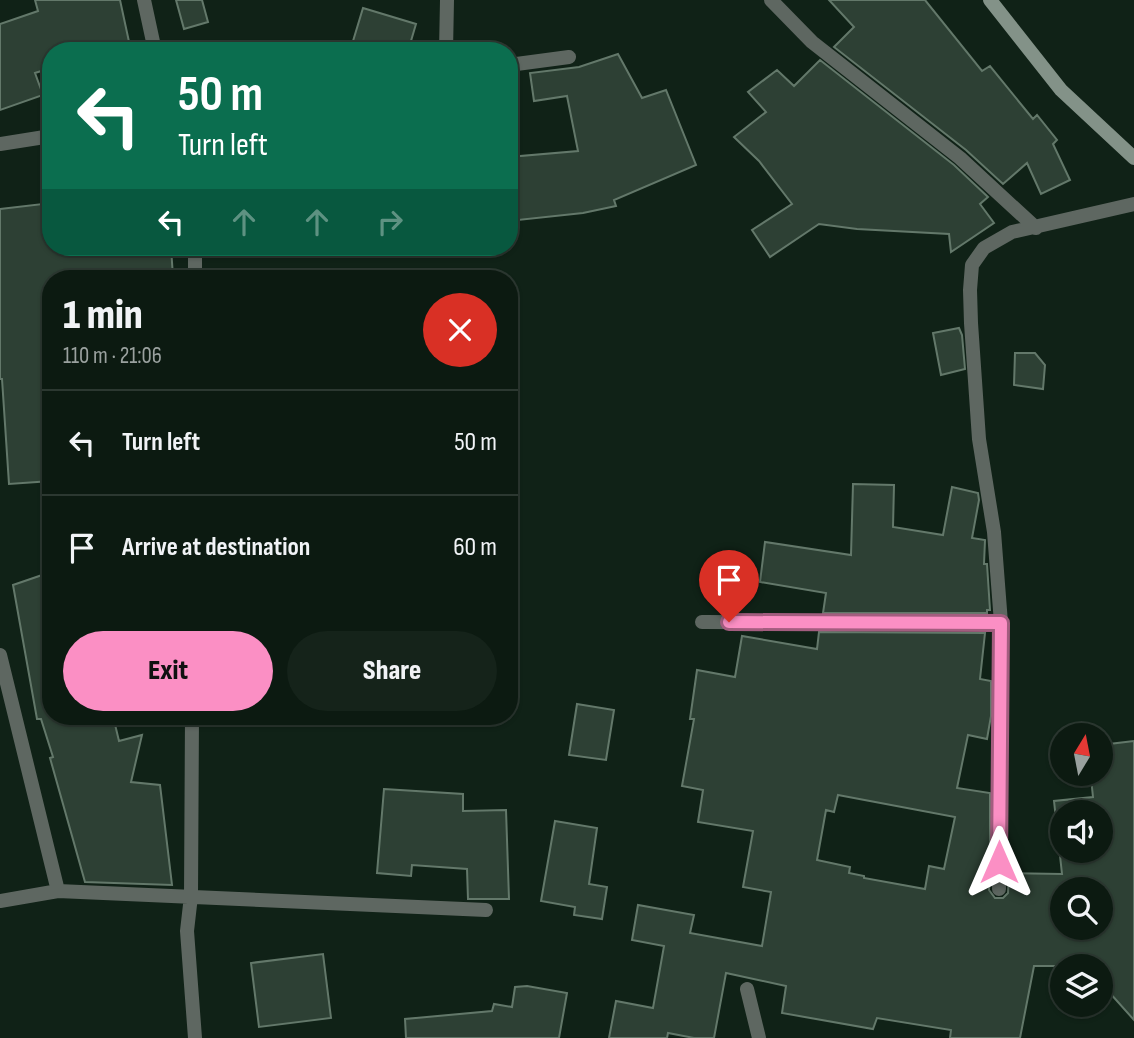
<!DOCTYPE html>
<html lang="en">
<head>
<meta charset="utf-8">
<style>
	:root { --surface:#0c1a11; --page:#15231a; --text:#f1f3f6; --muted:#9aa19f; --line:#2c3831; --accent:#fb8fc4 }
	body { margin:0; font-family:"Sofia Sans Condensed",sans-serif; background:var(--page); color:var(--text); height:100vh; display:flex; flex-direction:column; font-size:26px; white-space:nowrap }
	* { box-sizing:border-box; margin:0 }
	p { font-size:23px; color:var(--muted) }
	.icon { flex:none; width:38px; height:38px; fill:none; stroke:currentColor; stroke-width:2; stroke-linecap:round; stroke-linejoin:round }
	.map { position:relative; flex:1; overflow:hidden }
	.details { position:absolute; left:42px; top:270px; width:476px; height:455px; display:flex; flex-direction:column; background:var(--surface); border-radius:28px; box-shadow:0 2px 5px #0004,0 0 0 2px var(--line) }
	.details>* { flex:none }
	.top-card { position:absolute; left:42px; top:42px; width:476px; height:214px; border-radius:28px; box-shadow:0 2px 5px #0004,0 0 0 2px var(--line); background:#0b6e4f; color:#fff; overflow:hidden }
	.needle { width:46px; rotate:10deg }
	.buttons { position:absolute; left:1050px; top:723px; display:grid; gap:14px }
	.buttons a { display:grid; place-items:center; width:63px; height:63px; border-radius:50%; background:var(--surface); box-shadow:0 2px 5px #0004,0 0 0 2px var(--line); font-size:35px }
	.pin { position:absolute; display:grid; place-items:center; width:60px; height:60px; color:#fff; margin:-72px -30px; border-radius:50% 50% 50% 0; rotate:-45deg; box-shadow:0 0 7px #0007 }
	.pin .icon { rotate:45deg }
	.me { position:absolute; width:77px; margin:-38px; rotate:0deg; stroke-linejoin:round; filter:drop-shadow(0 0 5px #0008) }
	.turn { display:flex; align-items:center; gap:24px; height:147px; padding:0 21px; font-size:32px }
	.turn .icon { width:91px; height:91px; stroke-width:2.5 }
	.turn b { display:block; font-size:49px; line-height:60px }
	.lanes { display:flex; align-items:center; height:66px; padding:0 21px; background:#0003; justify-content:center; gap:35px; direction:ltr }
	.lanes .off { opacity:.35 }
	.round { display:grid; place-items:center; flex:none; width:74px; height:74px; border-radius:37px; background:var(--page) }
	.headline { display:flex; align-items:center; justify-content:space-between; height:119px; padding:0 21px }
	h1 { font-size:42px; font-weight:800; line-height:52px }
	.primary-button { display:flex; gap:14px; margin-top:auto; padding:14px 21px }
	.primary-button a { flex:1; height:80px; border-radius:42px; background:var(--accent); color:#111; font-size:28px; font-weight:800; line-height:80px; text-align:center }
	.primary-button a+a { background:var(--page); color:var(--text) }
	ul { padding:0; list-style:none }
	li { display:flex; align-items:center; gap:21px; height:105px; padding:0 21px; border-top:2px solid var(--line) }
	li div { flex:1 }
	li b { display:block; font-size:26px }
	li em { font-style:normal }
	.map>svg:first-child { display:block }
	.building { fill:#2d4034; stroke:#63786a; stroke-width:2; fill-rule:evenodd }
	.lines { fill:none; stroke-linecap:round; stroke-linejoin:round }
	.street { stroke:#5e6761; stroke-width:14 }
	.secondary { stroke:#839288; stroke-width:14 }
	.route-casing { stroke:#a35d7f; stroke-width:18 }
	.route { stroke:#fb8fc4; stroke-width:12 }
</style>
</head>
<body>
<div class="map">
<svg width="1134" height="1038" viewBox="0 0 1134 1038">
	<rect width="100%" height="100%" fill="#102217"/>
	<path class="building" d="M35,0H120L131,51H51V68L35,73L43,95L0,110V24L38,11Z
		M176,0H202L208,22L184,29Z
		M829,0H925L982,71L990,66L1033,119L1037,115L1057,140L1053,144L1070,180L1041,194L1027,163L1003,184L966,150L834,47L854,27Z
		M363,8L416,24L408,51H350Z
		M618,54L642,98L666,90L696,165L614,200L616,206L583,213L509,221V157L578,151L567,96L534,101L530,73L579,67Z
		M820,60L954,165L988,197L980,204L994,223L951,252L949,234L857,229L819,224L770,257L752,230L792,204L759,161L734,137L766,112L748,92L777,70L794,86Z
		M51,203V247H171L173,277L51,278V481L9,484L2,379H0V209Z
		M959,328L962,335L965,369L941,375L933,333Z
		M1015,353H1035L1045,365L1043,389L1014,385Z
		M853,484L894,485L893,527L943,535L952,487L978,493L979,500L972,538L985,540L984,564H987L990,610H987V613H823L826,593L760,582L765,542L851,555Z
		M51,572V716H113L119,741L142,735L131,782L160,785L172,885L85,882L50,758L53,757L41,719H37L13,585Z
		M819,632L985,633L980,679L991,681V716L987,739L968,735L957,788L990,793V854L986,873H990L989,890L995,898H1003L1008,893L1009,873L1062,874L1054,801L1093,797L1091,778L1093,777V774H1101V745L1134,741V1020L1101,983V966H1034L1020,1038H950L951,1030L877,1018L873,1029L782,1013L786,986L726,973L714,1038H694L668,1033L667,1038H609L616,1001L653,1008L664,946L632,940L638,905L694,915L690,933L762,946L771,892L743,887L753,831L698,822L703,790L682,786L694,719H690L697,670L735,677L742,636L817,649ZM838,795L955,817L944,869L929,866L925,889L864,878V876L849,873L850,867L817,860L826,810L834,812ZM1062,812H1101V850H1062ZM1062,889H1101V928H1062Z
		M577,704L614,710L606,760L569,755Z
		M384,789L463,794V811L506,810L509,899H468L467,869L412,865L411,876L377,873Z
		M555,821L597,828L589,884L607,887L602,919L574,915L575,907L541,901Z
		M323,954L331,1018L259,1027L251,963Z
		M527,986L567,993L559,1038H406L405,1019L492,1011L494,1004L512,1007L515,987Z"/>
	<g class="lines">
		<path class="street" d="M144,0L155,51
			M771,0L812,42L960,158L1036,228
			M446,51L447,0
			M509,65L569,57
			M0,144L51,136
			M195,278V247
			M702,622L1001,623
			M0,655L58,891
			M192,716L191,896L187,931L195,1038
			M999,889L1001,623L994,532L979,439L971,323L970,290L972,265L984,248L1012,232L1134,204
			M0,901L58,891L486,910
			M747,989L759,1038"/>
		<path class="secondary" d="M990,0L1061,90L1134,158"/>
	</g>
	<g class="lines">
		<defs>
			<path id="route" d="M729,622L1001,623L999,862"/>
		</defs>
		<use href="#route" class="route-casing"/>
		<use href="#route" class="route"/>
	</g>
</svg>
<div class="buttons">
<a><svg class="needle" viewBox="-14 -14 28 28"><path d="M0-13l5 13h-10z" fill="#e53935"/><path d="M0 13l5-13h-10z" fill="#9aa19f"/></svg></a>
<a><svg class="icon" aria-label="sound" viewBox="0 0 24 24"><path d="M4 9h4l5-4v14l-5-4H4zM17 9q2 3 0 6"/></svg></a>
<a><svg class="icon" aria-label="search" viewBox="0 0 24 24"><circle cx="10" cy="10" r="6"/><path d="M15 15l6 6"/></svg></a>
<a><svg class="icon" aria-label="layers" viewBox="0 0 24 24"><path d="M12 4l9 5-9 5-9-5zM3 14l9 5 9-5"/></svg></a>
</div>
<div class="pin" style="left:729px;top:622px;background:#d93025"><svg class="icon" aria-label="arrive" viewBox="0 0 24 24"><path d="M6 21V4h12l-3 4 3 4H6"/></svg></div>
<svg class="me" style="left:999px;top:862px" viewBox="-20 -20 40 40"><path d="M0-17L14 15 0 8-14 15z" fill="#fb8fc4" stroke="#fff" stroke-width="4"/></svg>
<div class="top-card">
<div class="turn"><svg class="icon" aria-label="left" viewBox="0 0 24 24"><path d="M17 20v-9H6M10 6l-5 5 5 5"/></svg><div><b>50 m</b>Turn left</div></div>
<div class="lanes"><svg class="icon" aria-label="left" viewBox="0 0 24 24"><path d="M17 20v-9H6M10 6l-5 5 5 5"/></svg><svg class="icon off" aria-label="ahead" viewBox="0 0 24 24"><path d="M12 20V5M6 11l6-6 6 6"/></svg><svg class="icon off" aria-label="ahead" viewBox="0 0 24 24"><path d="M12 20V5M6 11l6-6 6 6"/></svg><svg class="icon off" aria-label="right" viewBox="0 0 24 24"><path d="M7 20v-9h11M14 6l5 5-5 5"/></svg></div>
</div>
<section class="details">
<div class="headline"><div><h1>1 min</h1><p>110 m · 21:06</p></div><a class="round" style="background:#d93025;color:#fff"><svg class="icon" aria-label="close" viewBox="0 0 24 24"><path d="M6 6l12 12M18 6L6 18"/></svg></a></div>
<ul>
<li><svg class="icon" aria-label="left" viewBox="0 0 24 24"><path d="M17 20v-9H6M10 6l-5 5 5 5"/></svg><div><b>Turn left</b></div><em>50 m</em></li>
<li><svg class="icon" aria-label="arrive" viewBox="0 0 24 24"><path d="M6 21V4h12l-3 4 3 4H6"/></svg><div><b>Arrive at destination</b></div><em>60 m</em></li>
</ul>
<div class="primary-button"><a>Exit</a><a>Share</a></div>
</section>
</div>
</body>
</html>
